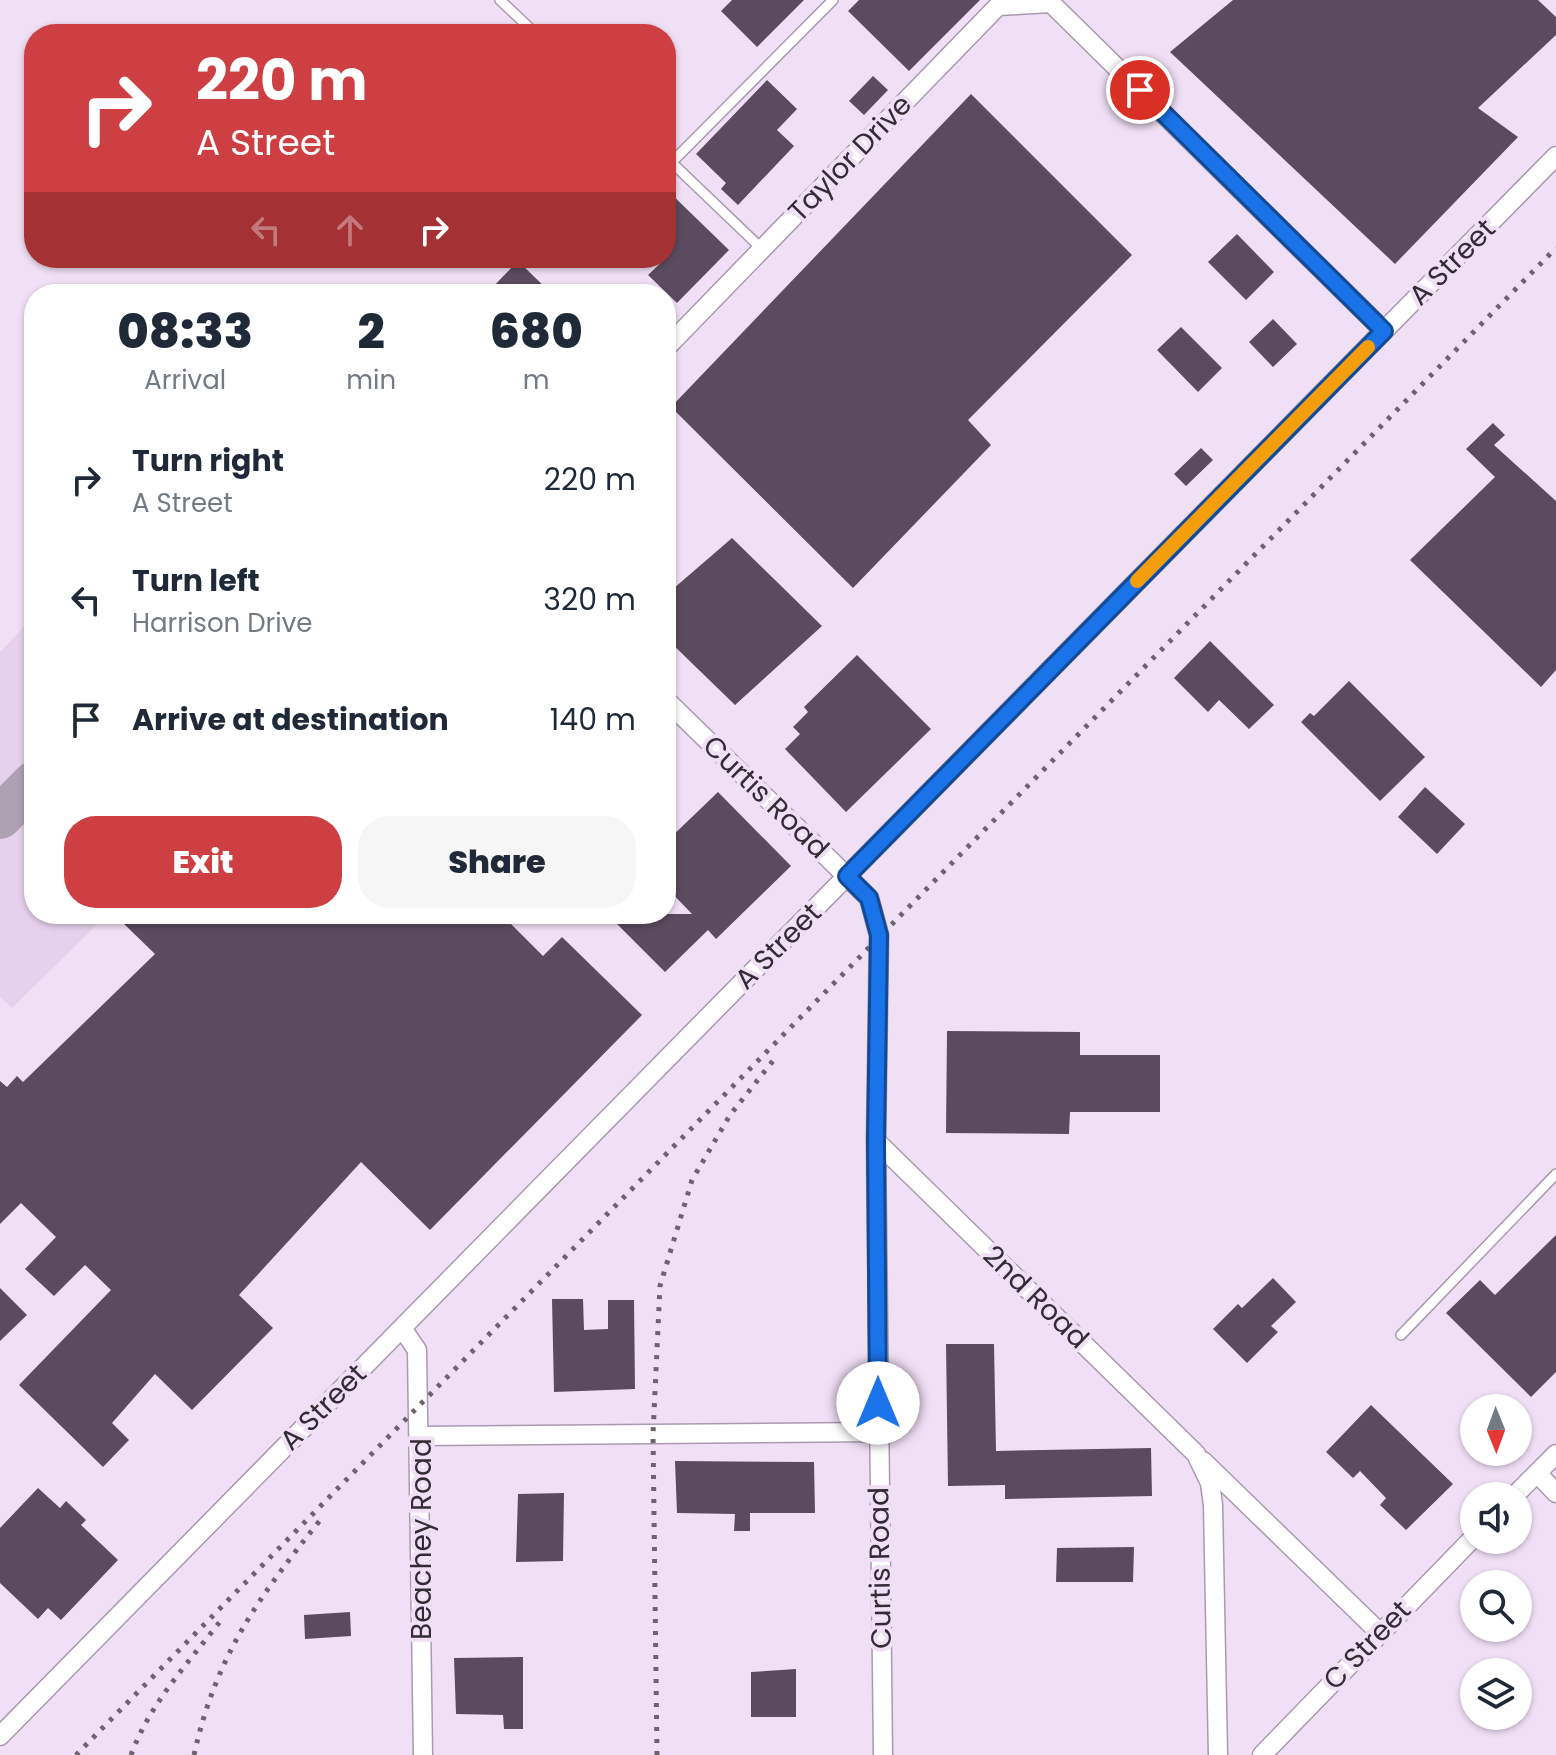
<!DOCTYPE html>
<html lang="en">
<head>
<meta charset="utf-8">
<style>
	:root { --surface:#fff; --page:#f6f6f7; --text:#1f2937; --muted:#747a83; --accent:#ce3f43 }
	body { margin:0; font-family:Poppins,sans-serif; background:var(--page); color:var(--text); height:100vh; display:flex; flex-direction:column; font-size:30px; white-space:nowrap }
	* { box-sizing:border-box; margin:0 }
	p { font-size:26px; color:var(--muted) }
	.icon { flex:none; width:44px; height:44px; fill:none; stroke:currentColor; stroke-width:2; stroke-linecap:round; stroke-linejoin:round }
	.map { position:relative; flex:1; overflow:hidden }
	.side { position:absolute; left:24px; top:284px; width:652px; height:640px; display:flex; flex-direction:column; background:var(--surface); border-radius:32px; box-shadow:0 2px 6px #0004 }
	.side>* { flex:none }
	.top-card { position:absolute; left:24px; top:24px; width:652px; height:244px; border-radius:32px; box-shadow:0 2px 6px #0004; background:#ce3f43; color:#fff; overflow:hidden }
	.needle { width:52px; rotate:179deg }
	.tools { position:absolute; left:1460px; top:1394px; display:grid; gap:16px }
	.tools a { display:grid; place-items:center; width:72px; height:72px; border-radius:50%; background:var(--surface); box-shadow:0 2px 6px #0004; font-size:40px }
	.pin { position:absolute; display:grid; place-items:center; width:68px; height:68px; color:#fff; margin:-34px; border:4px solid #fff; border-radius:50%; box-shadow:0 2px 8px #0007 }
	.me { position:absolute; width:88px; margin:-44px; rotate:0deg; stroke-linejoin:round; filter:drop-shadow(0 0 6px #0008) }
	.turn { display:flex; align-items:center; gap:28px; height:168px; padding:0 40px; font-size:36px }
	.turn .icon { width:104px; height:104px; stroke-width:2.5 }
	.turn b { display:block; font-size:56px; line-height:68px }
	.lanes { display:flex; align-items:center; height:76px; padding:0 40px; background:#0003; justify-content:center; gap:40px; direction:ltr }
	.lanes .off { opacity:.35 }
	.eta { display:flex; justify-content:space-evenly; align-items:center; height:136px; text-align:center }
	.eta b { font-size:48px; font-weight:800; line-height:56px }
	.button { display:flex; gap:16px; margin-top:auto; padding:16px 40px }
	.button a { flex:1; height:92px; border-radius:32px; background:var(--accent); color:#fff; font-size:32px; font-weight:800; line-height:92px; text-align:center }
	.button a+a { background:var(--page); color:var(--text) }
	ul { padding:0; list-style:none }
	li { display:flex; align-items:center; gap:24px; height:120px; padding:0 40px }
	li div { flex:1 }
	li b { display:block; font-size:30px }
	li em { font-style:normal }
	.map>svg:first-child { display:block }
	.built { fill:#e6d1ed }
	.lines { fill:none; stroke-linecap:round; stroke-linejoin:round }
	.taxiway { stroke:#aea2b2; stroke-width:44 }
	.building { fill:#5a4c5e }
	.service-casing { stroke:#aa9aae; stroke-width:12 }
	.minor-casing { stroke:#aa9aae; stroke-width:21 }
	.service { stroke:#fff; stroke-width:9 }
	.minor { stroke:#fff; stroke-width:18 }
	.rail { stroke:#6c636f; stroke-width:5; stroke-dasharray:4 8; stroke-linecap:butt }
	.route-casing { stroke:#114b97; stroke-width:20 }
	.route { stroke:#1a73e8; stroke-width:14 }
	.slow { stroke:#f59e0b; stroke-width:14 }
	.labels { text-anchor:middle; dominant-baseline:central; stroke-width:8; stroke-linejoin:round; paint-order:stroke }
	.street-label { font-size:28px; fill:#322c34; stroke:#f0e0f5 }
</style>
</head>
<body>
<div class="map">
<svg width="1556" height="1755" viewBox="0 0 1556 1755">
	<rect width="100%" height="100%" fill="#f0e0f5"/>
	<path class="built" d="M34,616V914H108L12,1008L0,997V652Z"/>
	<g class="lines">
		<path class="taxiway" d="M0,817L34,783"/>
	</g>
	<path class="building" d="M732,0H804L757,47L721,11Z
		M859,0H980L909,71L848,11Z
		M1233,0H1538L1556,17V35L1478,108L1518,137L1395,264L1170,52Z
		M873,76L888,90L864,115L849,101Z
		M767,80L797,109L777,130L794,146L738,205L721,189L726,183L696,154Z
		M971,94L1132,255L968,420L991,445L853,588L671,407Z
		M666,189L729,250L677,303L648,275L666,258Z
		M1237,234L1274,272L1246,300L1208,262Z
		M518,261L552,294H486Z
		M1273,319L1297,344L1273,367L1249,342Z
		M1181,327L1222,368L1198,392L1157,350Z
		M1493,423L1505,435L1494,445L1556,501V670L1541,687L1410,560L1495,477L1466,449Z
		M1201,448L1213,460L1186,486L1174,474Z
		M732,538L822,626L735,705L666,638V595Z
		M1210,641L1274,705L1249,729L1219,700L1208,712L1174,678Z
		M857,655L931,729L846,812L785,749L800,734L793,727L808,712L804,707Z
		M1349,681L1425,757L1380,801L1301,722L1310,713L1314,716Z
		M1425,787L1465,824L1437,854L1398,817Z
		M718,792L791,866L716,939L708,930L665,972L614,921L621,914H692L666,887V842Z
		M130,914H501L543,956L562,937L642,1015L430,1230L361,1162L239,1295L273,1328L192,1410L155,1374L112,1423L129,1440L103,1467L19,1385L111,1290L85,1265L54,1296L25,1269L56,1237L21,1203L0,1224V1081L7,1087L17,1076L23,1082L155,954L122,922Z
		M947,1031L1080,1032V1055H1160V1112H1070L1069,1134L946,1133Z
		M1556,1235V1372L1531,1397L1446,1313L1480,1280L1495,1295Z
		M1273,1278L1296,1302L1271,1326L1278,1332L1247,1363L1213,1329L1238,1304L1242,1308Z
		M0,1288L27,1315L0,1341Z
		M552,1299H583L584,1330L608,1329V1300H634L635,1389L554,1392Z
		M946,1344H994L996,1451L1151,1448L1152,1496L1005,1499V1485L948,1486Z
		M1371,1405L1453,1484L1406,1530L1380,1505L1386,1498L1360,1471L1353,1478L1326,1452Z
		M675,1461L814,1462L815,1513H750V1531H734L735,1514L677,1513Z
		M38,1488L60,1508L66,1501L86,1520L81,1525L118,1560L61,1620L48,1608L38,1619L0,1583V1528Z
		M564,1493L563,1561L516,1562L518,1494Z
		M1134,1547L1133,1582H1056L1057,1548Z
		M350,1612L351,1636L305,1639L304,1615Z
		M523,1657V1729H504L503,1715L456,1714L454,1658Z
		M796,1669V1717H751V1672Z"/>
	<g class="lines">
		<defs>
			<path id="service" d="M500,0L536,34
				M666,157L761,248
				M672,162L833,0
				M1401,1335L1556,1174"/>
			<path id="minor" d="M666,348L998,6L1051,3L1384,331
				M666,700L869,898L879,935L876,1141L883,1755
				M876,1141L1196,1454L1210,1483L1213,1505L1218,1755
				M402,1328L417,1350L423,1755
				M420,1436L878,1432
				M1203,1461L1379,1632
				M1537,1473L1556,1493
				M1514,1496L1556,1454
				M0,1736L1556,156
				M1262,1755L1474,1537"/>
		</defs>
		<use href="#service" class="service-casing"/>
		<use href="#minor" class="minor-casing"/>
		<use href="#service" class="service"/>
		<use href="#minor" class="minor"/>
		<path class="rail" d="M76,1755L1556,248
			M131,1755C150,1703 189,1662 222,1619
			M194,1755C216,1655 259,1597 321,1519
			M657,1755L653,1434L660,1286L692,1180L730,1115L776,1057"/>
	</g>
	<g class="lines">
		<defs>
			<path id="route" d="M878,1403L876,1141L879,935L869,898L847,876L1384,331L1140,90"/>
		</defs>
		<use href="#route" class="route-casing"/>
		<use href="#route" class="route"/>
		<path class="slow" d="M1137,581L1368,347"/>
	</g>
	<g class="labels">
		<g class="street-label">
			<text transform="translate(850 158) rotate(-46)">Taylor Drive</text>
			<text transform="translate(1452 262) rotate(-45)">A Street</text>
			<text transform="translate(766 797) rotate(44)">Curtis Road</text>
			<text transform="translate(778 946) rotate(-45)">A Street</text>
			<text transform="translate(1036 1297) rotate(44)">2nd Road</text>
			<text transform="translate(323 1407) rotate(-45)">A Street</text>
			<text transform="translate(421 1539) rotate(-90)">Beachey Road</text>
			<text transform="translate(880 1568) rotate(-91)">Curtis Road</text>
			<text transform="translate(1367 1645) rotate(-46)">C Street</text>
		</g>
	</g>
</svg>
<div class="tools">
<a><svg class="needle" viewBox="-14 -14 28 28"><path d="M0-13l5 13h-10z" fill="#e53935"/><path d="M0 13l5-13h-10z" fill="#747a83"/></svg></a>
<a><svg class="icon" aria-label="sound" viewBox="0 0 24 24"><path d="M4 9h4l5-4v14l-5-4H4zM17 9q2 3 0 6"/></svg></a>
<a><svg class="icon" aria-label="search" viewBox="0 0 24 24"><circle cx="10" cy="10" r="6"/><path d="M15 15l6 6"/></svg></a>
<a><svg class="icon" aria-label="layers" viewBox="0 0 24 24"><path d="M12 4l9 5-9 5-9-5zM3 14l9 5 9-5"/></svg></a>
</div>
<div class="pin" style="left:1140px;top:90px;background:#d93025"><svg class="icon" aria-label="arrive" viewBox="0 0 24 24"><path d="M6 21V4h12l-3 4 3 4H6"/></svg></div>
<svg class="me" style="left:878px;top:1403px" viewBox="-20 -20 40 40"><circle r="19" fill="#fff"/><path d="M0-13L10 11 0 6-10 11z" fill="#1a73e8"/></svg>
<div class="top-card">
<div class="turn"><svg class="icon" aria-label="right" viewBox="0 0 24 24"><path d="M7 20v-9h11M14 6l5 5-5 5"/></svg><div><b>220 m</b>A Street</div></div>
<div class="lanes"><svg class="icon off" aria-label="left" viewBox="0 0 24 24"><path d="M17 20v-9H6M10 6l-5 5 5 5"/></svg><svg class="icon off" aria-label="ahead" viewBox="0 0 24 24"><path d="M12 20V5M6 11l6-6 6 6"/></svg><svg class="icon" aria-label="right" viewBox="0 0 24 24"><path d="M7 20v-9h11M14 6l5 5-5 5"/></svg></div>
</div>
<section class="side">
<div class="eta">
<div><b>08:33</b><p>Arrival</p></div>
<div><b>2</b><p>min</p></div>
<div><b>680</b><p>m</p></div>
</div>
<ul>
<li><svg class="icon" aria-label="right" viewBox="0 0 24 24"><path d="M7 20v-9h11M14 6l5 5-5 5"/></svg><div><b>Turn right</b><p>A Street</p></div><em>220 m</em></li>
<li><svg class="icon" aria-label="left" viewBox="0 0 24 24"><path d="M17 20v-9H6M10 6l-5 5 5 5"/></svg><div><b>Turn left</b><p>Harrison Drive</p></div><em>320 m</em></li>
<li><svg class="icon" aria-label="arrive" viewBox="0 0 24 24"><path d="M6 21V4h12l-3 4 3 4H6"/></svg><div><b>Arrive at destination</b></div><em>140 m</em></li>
</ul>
<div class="button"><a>Exit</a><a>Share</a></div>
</section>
</div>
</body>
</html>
